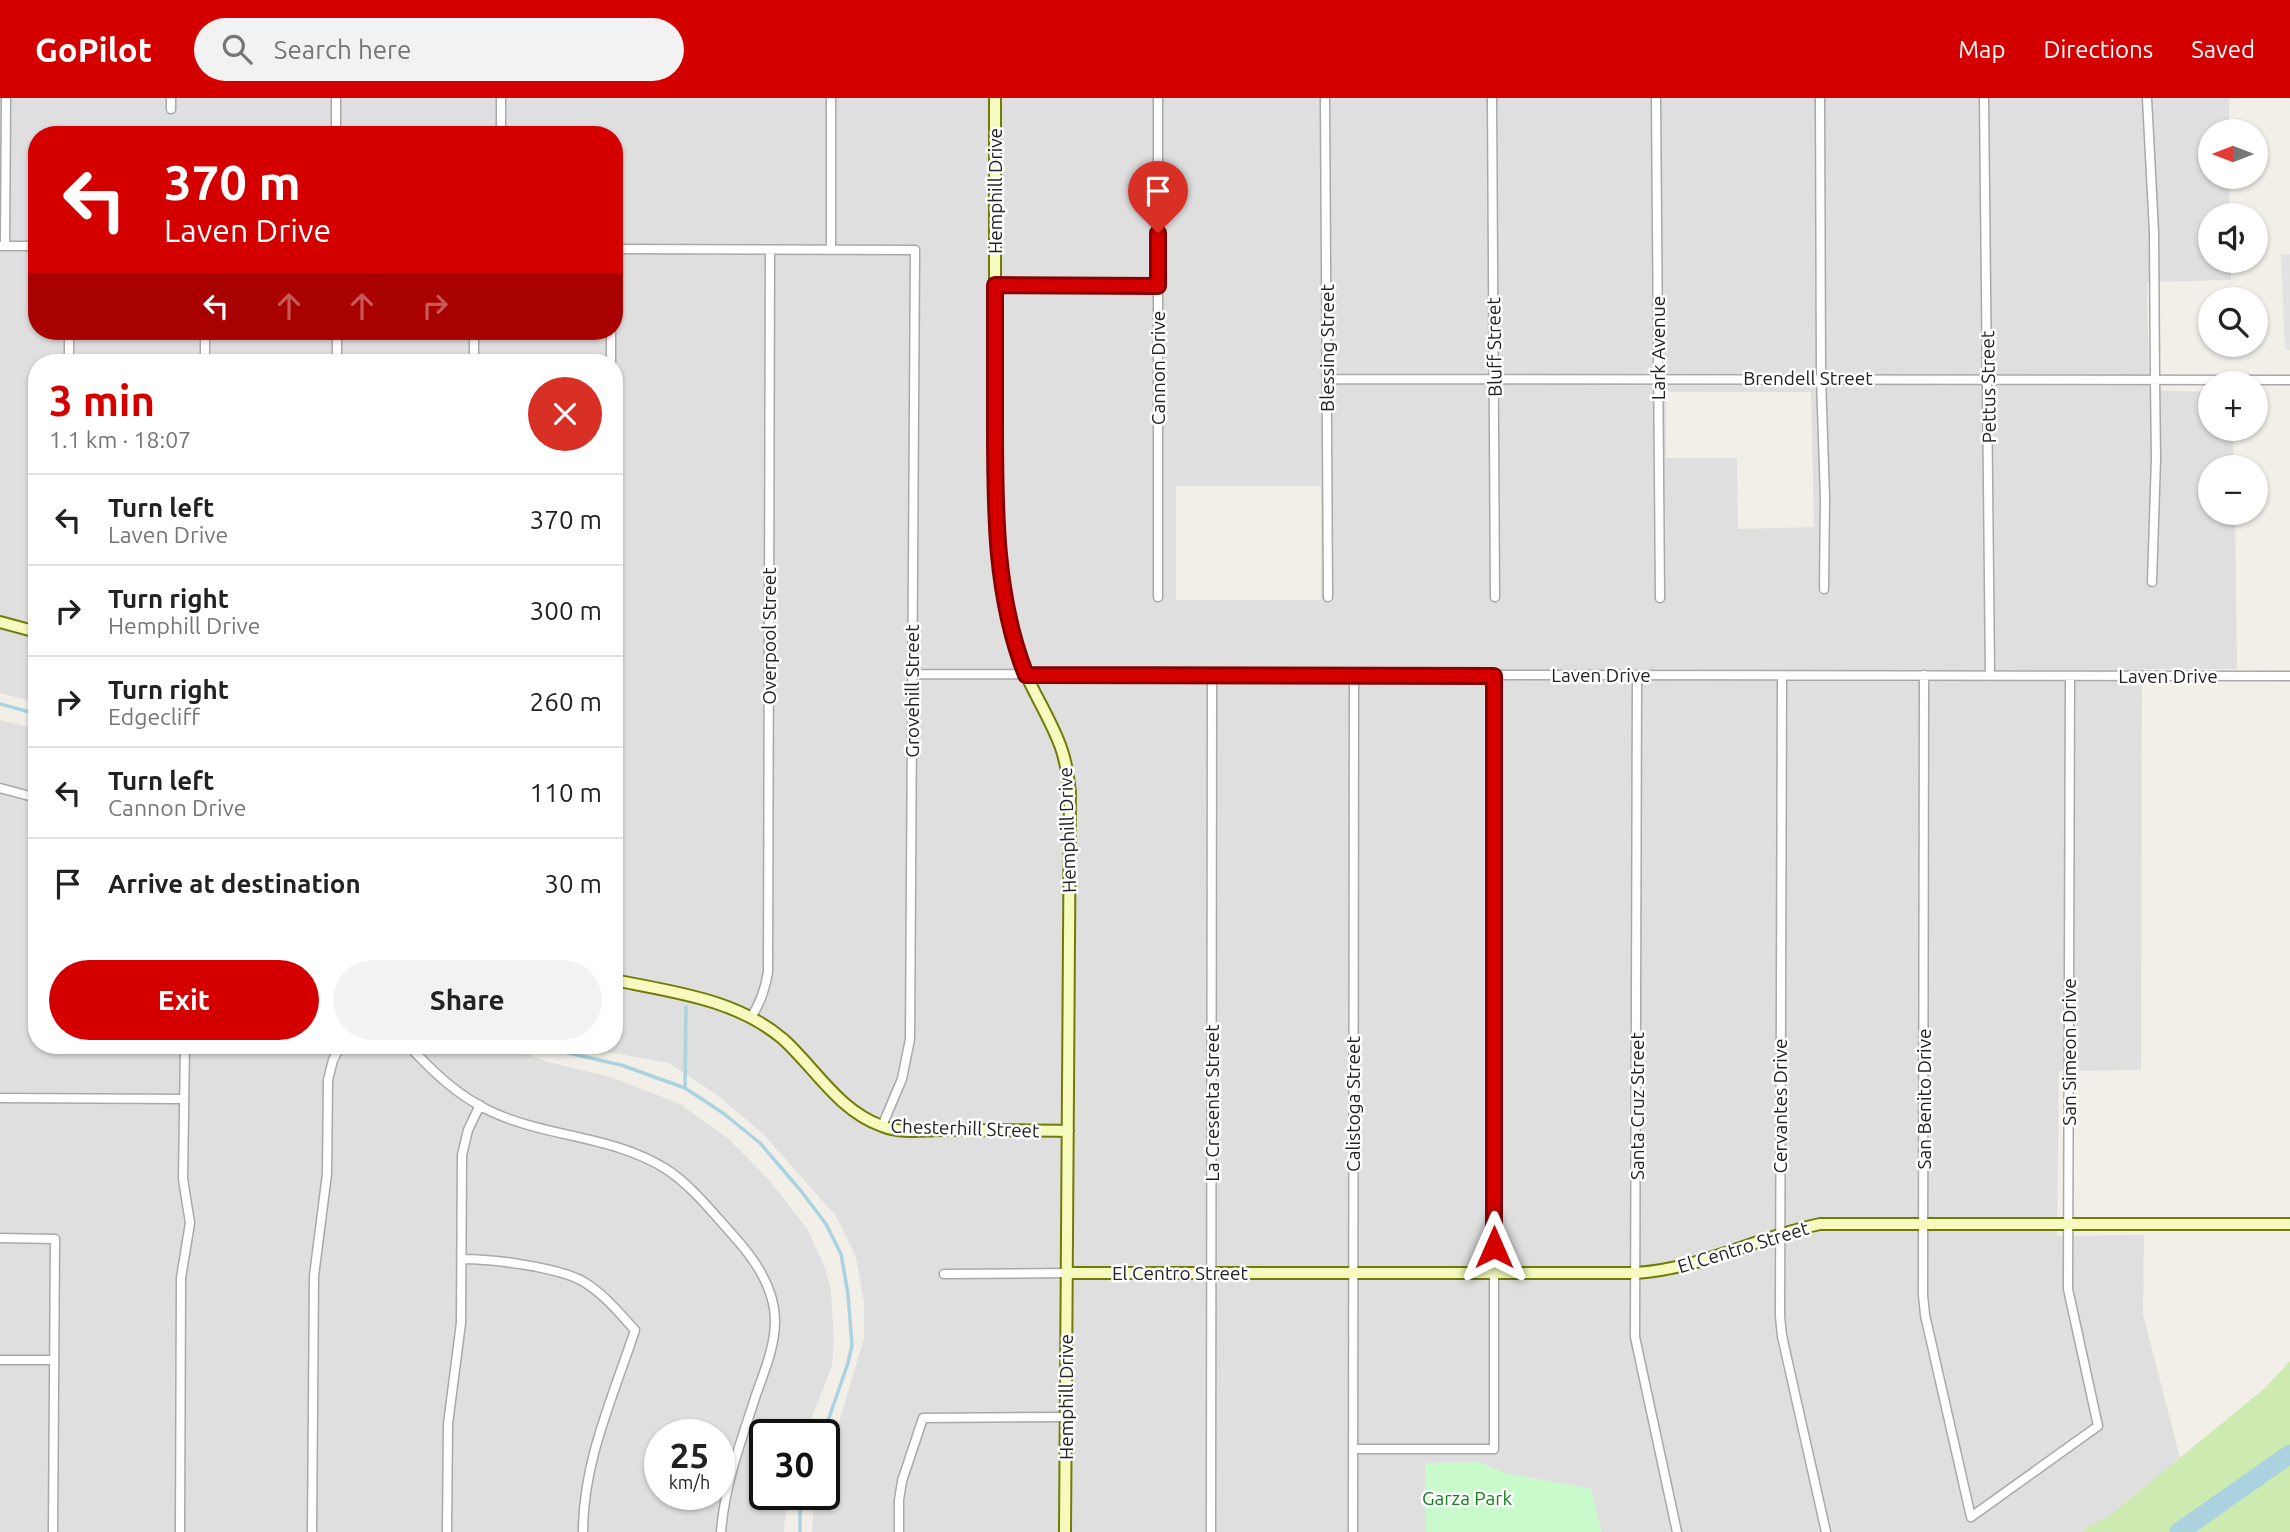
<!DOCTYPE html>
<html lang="en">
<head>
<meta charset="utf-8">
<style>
	:root { --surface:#fff; --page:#f2f2f2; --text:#222; --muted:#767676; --line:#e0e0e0; --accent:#d40000 }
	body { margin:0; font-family:Ubuntu,sans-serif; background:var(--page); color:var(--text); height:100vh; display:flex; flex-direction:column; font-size:26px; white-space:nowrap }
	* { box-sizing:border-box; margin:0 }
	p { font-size:23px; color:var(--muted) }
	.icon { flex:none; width:38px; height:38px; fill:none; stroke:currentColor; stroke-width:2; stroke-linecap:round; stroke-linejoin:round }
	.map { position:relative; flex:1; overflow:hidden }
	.details { position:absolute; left:28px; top:256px; width:595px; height:700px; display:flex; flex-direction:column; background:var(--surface); border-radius:28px; box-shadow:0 2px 5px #0004 }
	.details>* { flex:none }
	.banner { position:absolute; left:28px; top:28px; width:595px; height:214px; border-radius:28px; box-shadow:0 2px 5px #0004; background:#d40000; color:#fff; overflow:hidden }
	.needle { width:46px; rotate:270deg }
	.tools { position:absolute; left:2198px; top:21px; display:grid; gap:14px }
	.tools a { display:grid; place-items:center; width:70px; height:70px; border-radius:50%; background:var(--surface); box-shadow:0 2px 5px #0004; font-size:35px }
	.speed { position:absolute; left:644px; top:1321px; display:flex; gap:14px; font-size:35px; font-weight:700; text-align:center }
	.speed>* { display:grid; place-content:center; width:91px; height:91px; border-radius:50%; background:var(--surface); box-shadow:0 2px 5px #0004; line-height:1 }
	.speed small { font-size:18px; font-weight:400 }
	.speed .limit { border:4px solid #111; border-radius:10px; background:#fff; color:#111 }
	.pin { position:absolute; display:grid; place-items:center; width:60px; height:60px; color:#fff; margin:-72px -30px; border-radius:50% 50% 50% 0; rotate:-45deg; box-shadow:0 0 7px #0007 }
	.pin .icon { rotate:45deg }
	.me { position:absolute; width:77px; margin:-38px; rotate:0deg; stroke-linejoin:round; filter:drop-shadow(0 0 5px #0008) }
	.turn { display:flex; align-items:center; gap:24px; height:147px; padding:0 21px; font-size:32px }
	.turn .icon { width:91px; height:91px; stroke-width:2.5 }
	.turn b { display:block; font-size:49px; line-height:60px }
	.lanes { display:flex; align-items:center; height:66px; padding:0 21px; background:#0003; justify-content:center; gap:35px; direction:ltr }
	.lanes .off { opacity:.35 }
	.round { display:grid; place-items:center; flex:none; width:74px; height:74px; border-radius:37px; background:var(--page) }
	.summary { display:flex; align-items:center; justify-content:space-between; height:119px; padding:0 21px }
	h1 { font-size:42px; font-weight:700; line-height:52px; color:var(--accent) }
	.primary-button { display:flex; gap:14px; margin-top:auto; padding:14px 21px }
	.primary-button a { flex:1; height:80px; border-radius:42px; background:var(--accent); color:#fff; font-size:28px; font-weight:700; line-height:80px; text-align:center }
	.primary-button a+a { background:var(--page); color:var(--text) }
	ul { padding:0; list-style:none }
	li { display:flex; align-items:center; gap:21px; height:91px; padding:0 21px; border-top:2px solid var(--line) }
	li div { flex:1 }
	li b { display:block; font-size:26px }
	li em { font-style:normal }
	header { display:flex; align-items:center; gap:42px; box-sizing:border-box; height:98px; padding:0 35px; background:var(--accent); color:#fff }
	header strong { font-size:33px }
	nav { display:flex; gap:38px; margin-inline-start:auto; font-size:24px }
	.search { width:490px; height:63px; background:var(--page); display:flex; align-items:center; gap:18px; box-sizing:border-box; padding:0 24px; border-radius:38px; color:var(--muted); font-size:26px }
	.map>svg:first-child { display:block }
	.residential { fill:#e0dfdf; fill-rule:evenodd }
	.grass { fill:#cdebb0 }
	.park { fill:#c8facc }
	.parking { fill:#e2e2e2 }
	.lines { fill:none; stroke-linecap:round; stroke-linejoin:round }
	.stream { stroke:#aad3df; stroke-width:3.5 }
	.river { stroke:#aad3df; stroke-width:19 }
	.street-casing { stroke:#a9a9a9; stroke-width:11 }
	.secondary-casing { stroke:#707d05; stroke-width:14 }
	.street { stroke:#fff; stroke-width:8 }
	.secondary { stroke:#f7fabf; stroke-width:10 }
	.route-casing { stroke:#8a0000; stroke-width:18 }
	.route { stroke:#d40000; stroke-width:12 }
	.labels { text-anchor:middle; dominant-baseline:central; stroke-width:5; stroke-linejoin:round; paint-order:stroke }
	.street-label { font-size:19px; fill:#222; stroke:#fff }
	.park-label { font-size:19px; fill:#0c8416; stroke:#fff }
</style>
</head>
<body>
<header>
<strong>GoPilot</strong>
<div class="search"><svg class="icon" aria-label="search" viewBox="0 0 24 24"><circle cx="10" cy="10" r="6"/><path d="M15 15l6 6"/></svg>Search here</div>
<nav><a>Map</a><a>Directions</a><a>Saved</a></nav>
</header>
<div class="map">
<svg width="2290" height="1434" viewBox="0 0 2290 1434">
	<rect width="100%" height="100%" fill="#f2efe9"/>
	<path class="residential" d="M0,0H2229V33H2210V79H2229L2230,117H2210V163H2231V182L2147,184L2149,292L2210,294V331H2233L2234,369H2210V415H2235L2237,571H2142L2141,972L2059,973L2057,1138L2144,1137L2143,1216L2180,1360L2109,1418L2079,1434H1601L1591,1391L1504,1375L1479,1364L1425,1365L1426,1434H812L813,1414L818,1397L824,1396V1375L864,1240V1205L856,1159L836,1118L763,1036L717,997L669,965L571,947H614V264H37V605L0,595ZM37,37H614V233H37ZM1666,294H1811L1814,429L1738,431L1737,360H1666ZM1176,388H1321V502H1176Z
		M0,622L37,631V947H504L548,964L611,979L680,1006L730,1042L769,1082L808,1132L825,1170L831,1193L834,1242L832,1268L805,1337H765V1396L787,1397L784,1434H0ZM660,1337H719V1396H660Z"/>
	<path class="grass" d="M2290,1263V1434H2079L2109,1418L2265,1290Z"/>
	<path class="park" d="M1479,1364L1504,1375L1591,1391L1601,1434H1426L1425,1365Z"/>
	<path class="parking" d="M2281,156H2290V252H2285Z"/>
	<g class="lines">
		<path class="stream" d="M0,606L37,616
			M686,909L685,990L723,1015L760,1045L801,1093L826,1126L841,1156L848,1196L852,1247L848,1265L823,1337
			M533,947L621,967L685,990
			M800,1434V1414L803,1396"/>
		<path class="river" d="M2179,1434L2290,1356"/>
		<defs>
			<path id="street" d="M171,0V11
				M336,0V37
				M501,0V37
				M831,0V152
				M1158,0V499
				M1325,0L1328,499
				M1492,0L1495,499
				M1656,0L1660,500
				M1820,0L1821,280L1825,400L1824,491
				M1984,0L1990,577
				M2147,0L2154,134L2155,282L2156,361L2152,484
				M1,148H37
				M5,148L6,0
				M614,151L915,152L910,941L902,981L882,1028
				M995,187L1158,188
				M337,233V264
				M69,264V233
				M205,264V233
				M474,264V233
				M611,264V233
				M1327,281L2290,282
				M912,576L2290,578
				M1637,577L1635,1239L1677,1434
				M1924,577L1923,1197L1925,1217L1971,1419L2098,1328L2068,1191L2070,578
				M1782,578L1780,1218L1782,1238L1826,1434
				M0,690L37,700
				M751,919C761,905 765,891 768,874L770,152
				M408,947C432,973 458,998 490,1013C547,1040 612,1037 666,1071C691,1087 711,1113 731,1135C753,1159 775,1189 775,1223C775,1250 763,1276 755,1300C740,1347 725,1385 721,1434
				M0,1000L184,1001
				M0,1140L55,1141L53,1434
				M462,1161C492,1161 559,1169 584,1184C604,1196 619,1215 635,1232C613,1299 583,1363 583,1434
				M944,1176L1066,1175
				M0,1262H54
				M1353,1351H1494V578
				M180,1434L181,1180L190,1125L183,1081L185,947
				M312,1434L314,1178L327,1076L328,982L333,962L341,947
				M447,1434L448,1326L461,1225L462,1057L468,1032L480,1007
				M899,1434V1402L902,1383L923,1320L1066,1319
				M1211,1434L1212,577
				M1353,1434L1354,577"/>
			<path id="secondary" d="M995,0V407C999,455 1001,508 1017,555C1028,587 1048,615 1060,647C1066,662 1068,678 1070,694L1065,1434
				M0,524L37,534
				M614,882C673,894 736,901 783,941C816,971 838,1012 882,1028C901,1036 925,1032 945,1032C986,1032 1027,1032 1068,1033
				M1066,1175H1635C1701,1171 1757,1139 1820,1126H2290"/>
		</defs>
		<use href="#street" class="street-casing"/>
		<use href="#secondary" class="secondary-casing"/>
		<use href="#street" class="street"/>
		<use href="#secondary" class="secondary"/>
	</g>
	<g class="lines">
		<defs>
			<path id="route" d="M1158,135V188L995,187C995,234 995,282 995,330C995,413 995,499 1026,577L1494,578V1149"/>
		</defs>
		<use href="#route" class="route-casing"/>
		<use href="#route" class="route"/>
	</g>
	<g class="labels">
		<g class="street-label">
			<text transform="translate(995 93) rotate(-90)">Hemphill Drive</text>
			<text transform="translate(1494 249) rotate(-91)">Bluff Street</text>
			<text transform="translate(1327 250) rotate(-90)">Blessing Street</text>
			<text transform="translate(1658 250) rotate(-90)">Lark Avenue</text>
			<text transform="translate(1158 270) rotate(-90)">Cannon Drive</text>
			<text x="1808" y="280">Brendell Street</text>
			<text transform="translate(1988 289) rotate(-91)">Pettus Street</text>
			<text transform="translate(769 538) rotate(-90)">Overpool Street</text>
			<text x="1601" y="577">Laven Drive</text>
			<text x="2168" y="578">Laven Drive</text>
			<text transform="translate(912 593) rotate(-90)">Grovehill Street</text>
			<text transform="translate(1067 732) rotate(-92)">Hemphill Drive</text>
			<text transform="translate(2069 954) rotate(-90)">San Simeon Drive</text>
			<text transform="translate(1924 1001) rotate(-90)">San Benito Drive</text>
			<text transform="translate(1212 1005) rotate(-90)">La Cresenta Street</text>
			<text transform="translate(1353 1006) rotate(-90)">Calistoga Street</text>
			<text transform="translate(1637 1008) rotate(-90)">Santa Cruz Street</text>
			<text transform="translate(1780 1008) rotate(-90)">Cervantes Drive</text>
			<text transform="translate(965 1030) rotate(2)">Chesterhill Street</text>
			<text transform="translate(1743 1149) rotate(-17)">El Centro Street</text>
			<text x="1180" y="1175">El Centro Street</text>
			<text transform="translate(1066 1299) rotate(-90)">Hemphill Drive</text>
		</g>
		<g class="park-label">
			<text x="1467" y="1400">Garza Park</text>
		</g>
	</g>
</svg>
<div class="tools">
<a><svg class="needle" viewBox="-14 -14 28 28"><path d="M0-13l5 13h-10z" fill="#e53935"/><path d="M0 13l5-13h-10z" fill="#767676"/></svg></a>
<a><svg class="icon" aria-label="sound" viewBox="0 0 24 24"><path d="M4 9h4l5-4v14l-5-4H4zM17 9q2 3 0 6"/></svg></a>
<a><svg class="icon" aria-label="search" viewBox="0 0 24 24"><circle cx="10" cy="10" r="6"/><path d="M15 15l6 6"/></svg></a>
<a>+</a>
<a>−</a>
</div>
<div class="speed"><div>25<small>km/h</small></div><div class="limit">30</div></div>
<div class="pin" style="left:1158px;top:135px;background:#d93025"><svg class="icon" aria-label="arrive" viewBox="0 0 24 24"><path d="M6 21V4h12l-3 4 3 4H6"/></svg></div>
<svg class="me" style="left:1494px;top:1149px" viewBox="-20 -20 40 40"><path d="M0-17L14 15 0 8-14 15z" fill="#d40000" stroke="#fff" stroke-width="4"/></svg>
<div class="banner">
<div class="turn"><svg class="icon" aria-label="left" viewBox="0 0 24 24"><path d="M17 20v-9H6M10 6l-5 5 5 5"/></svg><div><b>370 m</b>Laven Drive</div></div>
<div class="lanes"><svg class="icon" aria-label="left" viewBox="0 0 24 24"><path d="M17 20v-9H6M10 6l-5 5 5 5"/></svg><svg class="icon off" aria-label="ahead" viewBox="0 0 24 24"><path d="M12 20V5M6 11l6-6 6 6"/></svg><svg class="icon off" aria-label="ahead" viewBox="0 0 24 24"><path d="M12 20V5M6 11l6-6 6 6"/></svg><svg class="icon off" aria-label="right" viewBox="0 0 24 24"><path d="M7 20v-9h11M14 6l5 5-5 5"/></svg></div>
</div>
<section class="details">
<div class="summary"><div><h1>3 min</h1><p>1.1 km · 18:07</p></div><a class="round" style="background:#d93025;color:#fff"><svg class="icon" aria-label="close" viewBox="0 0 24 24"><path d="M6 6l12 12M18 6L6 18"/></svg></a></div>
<ul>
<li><svg class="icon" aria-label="left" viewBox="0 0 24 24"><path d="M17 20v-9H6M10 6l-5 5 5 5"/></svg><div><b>Turn left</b><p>Laven Drive</p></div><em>370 m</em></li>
<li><svg class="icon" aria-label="right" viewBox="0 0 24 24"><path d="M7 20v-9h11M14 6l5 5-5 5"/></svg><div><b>Turn right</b><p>Hemphill Drive</p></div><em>300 m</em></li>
<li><svg class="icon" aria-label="right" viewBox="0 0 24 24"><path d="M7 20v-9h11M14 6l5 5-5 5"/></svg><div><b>Turn right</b><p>Edgecliff</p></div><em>260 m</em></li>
<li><svg class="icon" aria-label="left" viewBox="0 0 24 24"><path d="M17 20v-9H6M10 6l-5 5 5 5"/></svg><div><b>Turn left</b><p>Cannon Drive</p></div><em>110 m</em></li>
<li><svg class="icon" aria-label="arrive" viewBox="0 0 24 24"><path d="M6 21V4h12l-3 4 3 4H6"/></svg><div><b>Arrive at destination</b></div><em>30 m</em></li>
</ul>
<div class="primary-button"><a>Exit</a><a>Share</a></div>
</section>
</div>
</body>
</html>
